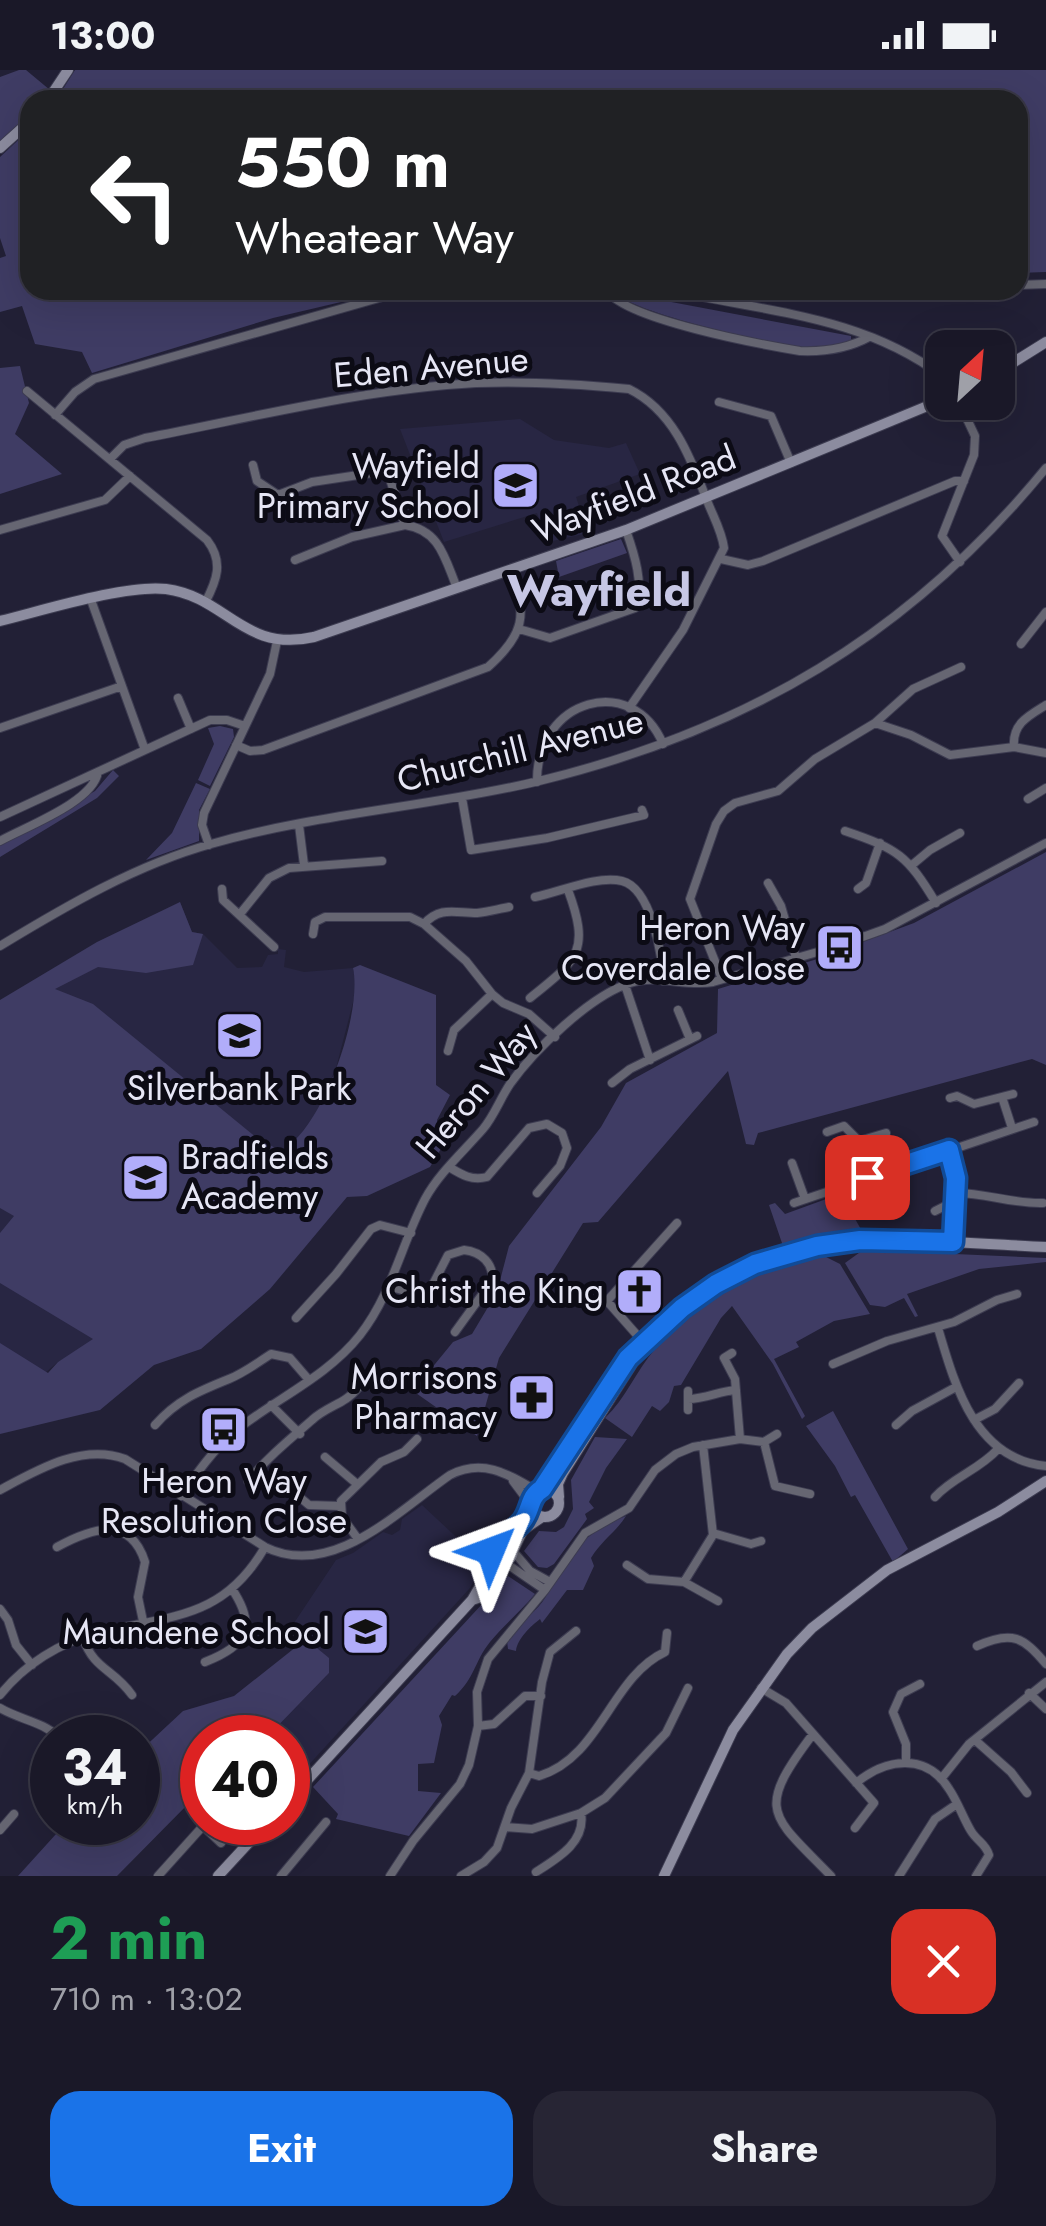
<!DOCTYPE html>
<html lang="en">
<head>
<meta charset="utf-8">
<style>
	:root { --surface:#1a1828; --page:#272534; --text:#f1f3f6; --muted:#9fa0a8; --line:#383745; --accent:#1a73e8 }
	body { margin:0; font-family:Jost,sans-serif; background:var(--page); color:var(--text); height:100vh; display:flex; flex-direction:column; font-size:38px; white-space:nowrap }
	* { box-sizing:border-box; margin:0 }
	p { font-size:32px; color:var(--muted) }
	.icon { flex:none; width:55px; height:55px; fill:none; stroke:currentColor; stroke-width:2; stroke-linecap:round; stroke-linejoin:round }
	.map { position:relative; height:1806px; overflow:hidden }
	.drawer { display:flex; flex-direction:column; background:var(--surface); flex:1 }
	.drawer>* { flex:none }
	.hud { position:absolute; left:20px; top:20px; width:1008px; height:210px; border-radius:30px; box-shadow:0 10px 40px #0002,0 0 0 2px var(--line); background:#202124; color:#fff; overflow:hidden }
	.needle { width:65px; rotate:26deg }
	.fabs { position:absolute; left:925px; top:260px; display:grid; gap:20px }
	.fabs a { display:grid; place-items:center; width:90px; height:90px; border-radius:20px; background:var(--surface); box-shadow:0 10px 40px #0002,0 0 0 2px var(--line); font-size:50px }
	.speed { position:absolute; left:30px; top:1645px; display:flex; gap:20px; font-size:50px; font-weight:700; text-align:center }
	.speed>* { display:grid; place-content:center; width:130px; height:130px; border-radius:50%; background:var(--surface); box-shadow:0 10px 40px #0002,0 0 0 2px var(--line); line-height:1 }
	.speed small { font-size:25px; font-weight:400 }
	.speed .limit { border:15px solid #d22; background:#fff; color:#111 }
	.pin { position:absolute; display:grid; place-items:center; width:85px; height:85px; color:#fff; margin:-42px; border-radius:20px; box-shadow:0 5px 15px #0006 }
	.me { position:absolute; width:110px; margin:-55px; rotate:46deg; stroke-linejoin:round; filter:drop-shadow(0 0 8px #0008) }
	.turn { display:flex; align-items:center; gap:35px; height:210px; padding:0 50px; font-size:45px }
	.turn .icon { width:130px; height:130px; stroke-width:2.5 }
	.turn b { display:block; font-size:70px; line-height:85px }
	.round { display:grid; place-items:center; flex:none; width:105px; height:105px; border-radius:30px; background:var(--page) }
	.summary { display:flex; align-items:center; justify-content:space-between; height:170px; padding:0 50px }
	h1 { font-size:60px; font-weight:700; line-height:75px; color:#1e9e55 }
	.action { display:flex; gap:20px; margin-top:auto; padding:20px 50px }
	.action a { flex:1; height:115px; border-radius:30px; background:var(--accent); color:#fff; font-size:40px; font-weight:700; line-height:115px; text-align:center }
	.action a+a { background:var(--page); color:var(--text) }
	.status { display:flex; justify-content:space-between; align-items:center; height:70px; padding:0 50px; background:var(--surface); direction:ltr }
	.status svg { height:28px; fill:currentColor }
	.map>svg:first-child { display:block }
	.built { fill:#282643 }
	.green { fill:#3f3c64 }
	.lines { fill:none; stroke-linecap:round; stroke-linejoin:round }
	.street-casing { stroke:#3d3c51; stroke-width:10 }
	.secondary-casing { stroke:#3d3c51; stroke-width:12 }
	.street { stroke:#666672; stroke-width:8 }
	.secondary { stroke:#8c8c9f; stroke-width:10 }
	.route-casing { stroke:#114b97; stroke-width:25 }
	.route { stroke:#1a73e8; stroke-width:18 }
	.labels { text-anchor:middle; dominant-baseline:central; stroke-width:10; stroke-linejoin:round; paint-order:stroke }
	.street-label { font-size:35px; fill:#e6e6f5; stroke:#0c0b15 }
	.poi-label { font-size:35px; fill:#e6e6f5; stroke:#0c0b15; text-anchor:end }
	.district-label { font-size:45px; font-weight:bold; fill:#c7c7e5; stroke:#0c0b15 }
</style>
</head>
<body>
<div class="status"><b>13:00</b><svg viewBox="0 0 49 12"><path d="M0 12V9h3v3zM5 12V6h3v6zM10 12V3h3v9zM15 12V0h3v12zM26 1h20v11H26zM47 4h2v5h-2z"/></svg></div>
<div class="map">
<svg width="1046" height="1806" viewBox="0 0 1046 1806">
	<rect width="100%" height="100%" fill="#222036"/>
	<path class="built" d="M520,349L554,370L609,378L626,373L640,404L576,427L588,463L548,472L537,443L444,472L400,359Z
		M180,832L192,862L203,864L237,898L262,897L268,885L278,884V879L286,880L284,897L304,902L353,898L357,917L336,998L316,1043L292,1076L281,1081L260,1070L142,1253L58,1292L0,1341V955Z
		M422,1435L484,1493L470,1518L305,1699L288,1682V1668L269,1665L329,1603L328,1588L292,1556L336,1490L353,1483L383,1462L392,1465L400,1460L402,1449Z"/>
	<path class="green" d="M19,0H26L50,20L42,30H30V45L0,71V7Z
		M75,0H1046V202L1018,203V30H56Z
		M30,59V220H392L273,248L92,303L82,282L35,274L22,236L0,242V188L6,186L0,168V87Z
		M613,221L851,266V270C840,276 826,278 813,278C781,277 630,243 613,221Z
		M20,296L29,333L15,364L62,404L0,424V298Z
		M621,469L627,483L559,507L556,491Z
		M220,656L233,659L234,667L210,716L198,710L214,674L208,658Z
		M113,700L119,706L97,728L0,787V776L95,721Z
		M196,713L210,719L199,740V771L146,790L172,763Z
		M1046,782V995L1032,989L758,1063L754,1075L746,1074L728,1001L598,1152L583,1153L499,1288L477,1366L413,1321L453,1272L472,1264L497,1222L509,1176L601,1057L626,1013L717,963L718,919L814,890L914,853Z
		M180,832L192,862L203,864L193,895L146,903L98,897L55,919L93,934L257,1068L281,1081C323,1059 363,942 353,898L360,895L436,925V1015L450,1025L437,1050L442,1077L430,1097L367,1126L347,1127L270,1219L201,1279L154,1295L100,1340L0,1364V1273L48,1303L58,1292L93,1269L0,1213V1163L14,1146L0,1138V930L97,872Z
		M840,1124L856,1137L854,1147L863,1163L820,1168L783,1176L769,1135L775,1133L785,1144Z
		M863,1180L1046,1188V1192L979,1199L907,1224L918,1246L915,1247L904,1228L885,1237L870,1235L845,1193Z
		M822,1185L840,1194L870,1244L834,1251L796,1272L799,1277L774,1289L805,1346L802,1349L773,1294L732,1236L721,1248L681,1315L674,1316L669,1332L660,1341L652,1336L632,1367L605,1348C626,1328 636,1301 655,1279C698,1228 757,1198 822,1185Z
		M833,1341L908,1479L893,1492L855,1425L851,1427L835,1396L806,1356Z
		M595,1367L627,1369L606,1398L589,1432L594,1438L585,1444L587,1449L554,1494L547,1498L538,1497L524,1481L539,1461L556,1462L564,1457L573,1439L571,1410Z
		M626,1446C616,1462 601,1471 591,1488L594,1496L583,1520H567L542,1553L540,1549C531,1556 517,1569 516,1581L508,1579L507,1571C516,1557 528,1548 539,1536C549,1525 552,1513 559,1501C575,1474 597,1457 626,1446Z
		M508,1506L535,1524C521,1541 504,1555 490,1572C474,1592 475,1608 455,1626L452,1625L439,1646L442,1655L434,1693L418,1694V1721L441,1723L409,1766L336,1749L338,1744L313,1717Z
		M306,1569L329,1588V1603L270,1664L272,1667L202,1668V1738L191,1731L117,1806H18L66,1753L138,1752V1683L183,1641L234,1626Z"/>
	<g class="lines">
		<defs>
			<path id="street" d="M1018,215L1046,214
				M607,220C622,249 764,275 800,281C825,282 847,279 869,267
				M670,220C764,242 861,245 942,306
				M27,321L207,470C224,492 217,510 205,533
				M719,332L771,346L791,393
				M959,332L975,366L974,385L942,466L960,492
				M55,345L75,322L94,309L407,220
				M110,389L124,375L145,368C255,347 364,319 476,313C527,311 578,314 629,319C674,341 691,389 708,433C714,448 722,462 724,478L683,560L629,638
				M384,391L405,455C440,460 445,489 457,518
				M253,395L257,411L278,425L312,412L385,401
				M0,460L105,430L130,406
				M721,489L748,495L763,491L955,411H964
				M295,490L352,467L405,455
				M91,530L145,680
				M519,559L550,568L635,538C645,516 634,483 626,460
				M1021,574L1046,542
				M178,628L191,659
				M875,653L911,665L950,685L1014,677L1046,683
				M0,658L122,616
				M236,675L250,681L263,680L488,597C524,565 528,545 511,500
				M1014,677C1012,654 1028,646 1046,635
				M537,712C536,628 633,602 663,674
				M462,728L471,780L547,768L644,745L642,740
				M1028,729L1046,718
				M0,747L210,650H227L245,656
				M299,755L304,795
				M845,761C898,779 907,785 936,833
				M0,771C27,756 93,732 98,702
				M209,775L202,755L204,743L270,604L277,571
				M912,795L930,780L960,763
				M768,813L781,836L796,888
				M222,819L223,830L274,877
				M858,819L866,813L880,773
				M535,827C560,822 597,805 622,811C651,818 663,886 663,911
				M240,844L269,808L289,798L382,791
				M424,854C440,836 455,843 477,843C488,842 498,839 509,837
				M313,864L315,852L325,847H410L424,854L466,891L492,924L503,933L529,944L555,967
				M0,876C66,836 136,795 211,774C318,743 431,737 539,711C748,660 909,565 1046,398
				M722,909L690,829L716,754L724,741L735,733L778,721L815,689L875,653L913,619L961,597
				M625,915L650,990
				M530,928C577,890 591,882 568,820
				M678,940L690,969
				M448,981L454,960L492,924
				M612,1013L630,999L697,966
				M1002,1027L1012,1058
				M950,1028L957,1026L974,1034L1013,1024
				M827,1062L844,1056L859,1071L886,1063
				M876,1067L887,1099
				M949,1080L956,1108L953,1172
				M792,1093L805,1129
				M449,1097C462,1105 472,1111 487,1107L529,1058L547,1054L562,1063L567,1078L560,1096L537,1123
				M847,1115L854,1130L864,1139
				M956,1123C986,1123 1013,1134 1043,1133
				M794,1133L1034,1052
				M935,1141L955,1131
				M391,1217L420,1225L430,1220L448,1185L464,1180C481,1182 494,1193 492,1211L455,1262
				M296,1248L336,1204L371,1159L380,1155L411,1163
				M938,1258C955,1316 975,1389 1046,1396
				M644,1273L607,1231L677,1153
				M732,1283L724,1288L735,1309L740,1369
				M833,1294L887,1271L954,1252L997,1230L1017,1224
				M688,1321V1340
				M688,1329C706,1329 719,1321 736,1320
				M271,1335L300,1364
				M974,1350L995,1339L1019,1313
				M155,1355C177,1330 199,1321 229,1309C244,1303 257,1293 271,1284L290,1288L309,1310
				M896,1355L912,1341L956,1317
				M764,1372L775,1416L810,1424
				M325,1387L357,1414
				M248,1411C267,1388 290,1369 312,1350C327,1336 345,1334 358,1318
				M513,1411L531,1435
				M284,1414L309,1435L340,1436
				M0,1420C37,1400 82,1373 125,1389L265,1477C332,1510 398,1441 450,1405C483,1388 508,1404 537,1421
				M181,1426C197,1403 213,1380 234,1362C275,1329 327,1307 360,1265C392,1224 401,1175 425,1129C439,1103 463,1082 483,1059C494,1046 500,1029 510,1014C534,980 590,926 630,913C657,904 685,917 713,912L835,877L885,859L1046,773
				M935,1427C953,1407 979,1400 998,1379
				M713,1463L751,1474L761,1471
				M358,1469L342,1447L341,1431L381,1392L404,1382L417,1369
				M57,1477C90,1459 130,1444 145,1492L138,1527L144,1556
				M513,1481L530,1501L550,1512
				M504,1492L545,1520
				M627,1495L648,1509L684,1512L718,1531
				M684,1512L713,1465L703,1375
				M0,1539L8,1550L16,1575L32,1595
				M83,1568C94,1600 114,1599 132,1625
				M977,1576C1012,1560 1023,1567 1046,1594
				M205,1592C246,1576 258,1558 232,1519
				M761,1618L786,1633L874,1733L855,1758
				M1029,1623L1046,1639
				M0,1625C24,1595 60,1572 98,1563C170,1545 223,1550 265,1477
				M0,1638C20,1650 42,1651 60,1668
				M478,1656L494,1654L525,1626H541
				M813,1664C754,1742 771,1744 831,1806
				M975,1670L1011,1702L1027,1723
				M906,1692V1674L893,1642L901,1624L920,1614
				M529,1703L539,1706C601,1687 611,1607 665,1582L667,1563
				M941,1709L969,1674L1046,1612
				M856,1713C885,1689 926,1682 949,1719C958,1732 963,1748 971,1761C977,1771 986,1774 989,1785L976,1806
				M505,1757L532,1759L581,1743L605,1728L666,1663L688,1618
				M0,1760L14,1744
				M536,1802C558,1788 586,1772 581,1743
				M158,1806L203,1756L221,1773
				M281,1806L326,1752
				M390,1806L413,1771L460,1714L469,1695L478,1656L477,1622L488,1589L545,1520L585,1463L629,1438L655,1400L676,1384L693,1377L740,1369L764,1372L777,1364
				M461,1806L484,1792L497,1778L511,1738L529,1703L542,1612L550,1582L576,1561
				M899,1806L935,1749L957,1734"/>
			<path id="secondary" d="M48,30L68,0
				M0,78L30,51
				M998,302L1046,272
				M0,551C41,541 127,514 166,519C227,527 243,583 314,567L626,460L942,330
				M531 1433a14 14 0 1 1 28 0a14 14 0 1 1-28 0Z
				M542,1419C570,1375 596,1325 630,1285C638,1276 649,1268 658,1259C771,1150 902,1170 1046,1177
				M559,1427L558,1414L563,1403L639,1283
				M500,1470L520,1454L531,1435
				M491 1481a11 11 0 1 1 22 0a11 11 0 1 1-22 0Z
				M513,1481L523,1460L542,1447
				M472,1530L487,1504L492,1485
				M288,1731L472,1530L481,1527L509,1490
				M218,1806L268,1752
				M664,1806L733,1660L787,1584L812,1558L887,1500L998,1442L1046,1411"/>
		</defs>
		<use href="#street" class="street-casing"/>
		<use href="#secondary" class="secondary-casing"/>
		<use href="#street" class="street"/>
		<use href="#secondary" class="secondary"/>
	</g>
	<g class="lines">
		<defs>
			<path id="route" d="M491,1481C497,1467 512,1464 521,1453C532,1441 528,1427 542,1419L628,1288L682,1238L716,1214L755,1194L817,1176L860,1170L953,1172L956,1108L949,1080L867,1107"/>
		</defs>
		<use href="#route" class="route-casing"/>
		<use href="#route" class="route"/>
	</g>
	<defs>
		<symbol id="school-square" viewBox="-11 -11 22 22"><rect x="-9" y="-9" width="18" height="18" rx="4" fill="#b1adfa" stroke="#0c0b15"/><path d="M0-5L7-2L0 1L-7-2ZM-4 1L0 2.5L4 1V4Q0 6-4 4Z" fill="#111"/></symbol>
		<symbol id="bus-square" viewBox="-11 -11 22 22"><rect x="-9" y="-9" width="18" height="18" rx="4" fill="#b1adfa" stroke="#0c0b15"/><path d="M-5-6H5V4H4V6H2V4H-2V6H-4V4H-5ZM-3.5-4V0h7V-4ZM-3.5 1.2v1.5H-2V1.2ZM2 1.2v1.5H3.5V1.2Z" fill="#111"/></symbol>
		<symbol id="church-square" viewBox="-11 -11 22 22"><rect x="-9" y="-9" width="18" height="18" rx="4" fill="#b1adfa" stroke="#0c0b15"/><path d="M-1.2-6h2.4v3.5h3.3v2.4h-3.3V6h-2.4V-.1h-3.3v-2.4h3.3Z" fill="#111"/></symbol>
		<symbol id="pharmacy-square" viewBox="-11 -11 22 22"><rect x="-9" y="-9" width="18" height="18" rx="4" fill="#b1adfa" stroke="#0c0b15"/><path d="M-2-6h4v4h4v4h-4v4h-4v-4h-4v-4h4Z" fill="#111"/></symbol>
	</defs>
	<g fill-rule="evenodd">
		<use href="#school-square" x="488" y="388" width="55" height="55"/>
		<use href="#bus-square" x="812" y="850" width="55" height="55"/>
		<use href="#school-square" x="212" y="938" width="55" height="55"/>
		<use href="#school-square" x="118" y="1080" width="55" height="55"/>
		<use href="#church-square" x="612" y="1194" width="55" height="55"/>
		<use href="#pharmacy-square" x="504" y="1300" width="55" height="55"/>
		<use href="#bus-square" x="196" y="1332" width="55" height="55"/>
		<use href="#school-square" x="338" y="1534" width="55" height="55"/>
	</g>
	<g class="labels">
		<g class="street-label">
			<text transform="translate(431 297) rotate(-5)">Eden Avenue</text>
			<text transform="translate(634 424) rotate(-21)">Wayfield Road</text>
			<text transform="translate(520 680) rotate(-14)">Churchill Avenue</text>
			<text transform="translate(476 1020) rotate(-50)">Heron Way</text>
		</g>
		<g class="poi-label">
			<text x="480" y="396">Wayfield<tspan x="480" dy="40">Primary School</tspan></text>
			<text x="805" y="858">Heron Way<tspan x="805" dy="40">Coverdale Close</tspan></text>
			<text x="239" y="1018" text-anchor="middle">Silverbank Park</text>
			<text x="181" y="1087" text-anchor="start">Bradfields<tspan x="181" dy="40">Academy</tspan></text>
			<text x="604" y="1221">Christ the King</text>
			<text x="497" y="1307">Morrisons<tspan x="497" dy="40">Pharmacy</tspan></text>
			<text x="224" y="1411" text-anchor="middle">Heron Way<tspan x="224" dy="40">Resolution Close</tspan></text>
			<text x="330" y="1562">Maundene School</text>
		</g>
		<g class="district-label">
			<text x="599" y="520">Wayfield</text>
		</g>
	</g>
</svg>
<div class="fabs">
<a><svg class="needle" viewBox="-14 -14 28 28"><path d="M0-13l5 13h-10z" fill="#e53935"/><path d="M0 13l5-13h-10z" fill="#9fa0a8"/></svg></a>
</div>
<div class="speed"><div>34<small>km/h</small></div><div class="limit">40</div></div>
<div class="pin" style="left:867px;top:1107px;background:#d93025"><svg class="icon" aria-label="arrive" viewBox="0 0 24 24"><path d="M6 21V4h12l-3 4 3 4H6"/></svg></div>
<svg class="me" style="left:491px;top:1481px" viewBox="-20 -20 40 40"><path d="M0-17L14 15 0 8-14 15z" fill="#1a73e8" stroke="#fff" stroke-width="4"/></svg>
<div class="hud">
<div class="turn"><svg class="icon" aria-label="left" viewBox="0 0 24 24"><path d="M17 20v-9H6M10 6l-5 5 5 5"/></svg><div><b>550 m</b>Wheatear Way</div></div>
</div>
</div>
<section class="drawer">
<div class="summary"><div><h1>2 min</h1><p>710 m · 13:02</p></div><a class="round" style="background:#d93025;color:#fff"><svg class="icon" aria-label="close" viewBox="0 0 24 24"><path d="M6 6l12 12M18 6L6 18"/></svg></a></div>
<div class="action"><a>Exit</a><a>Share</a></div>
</section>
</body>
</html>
